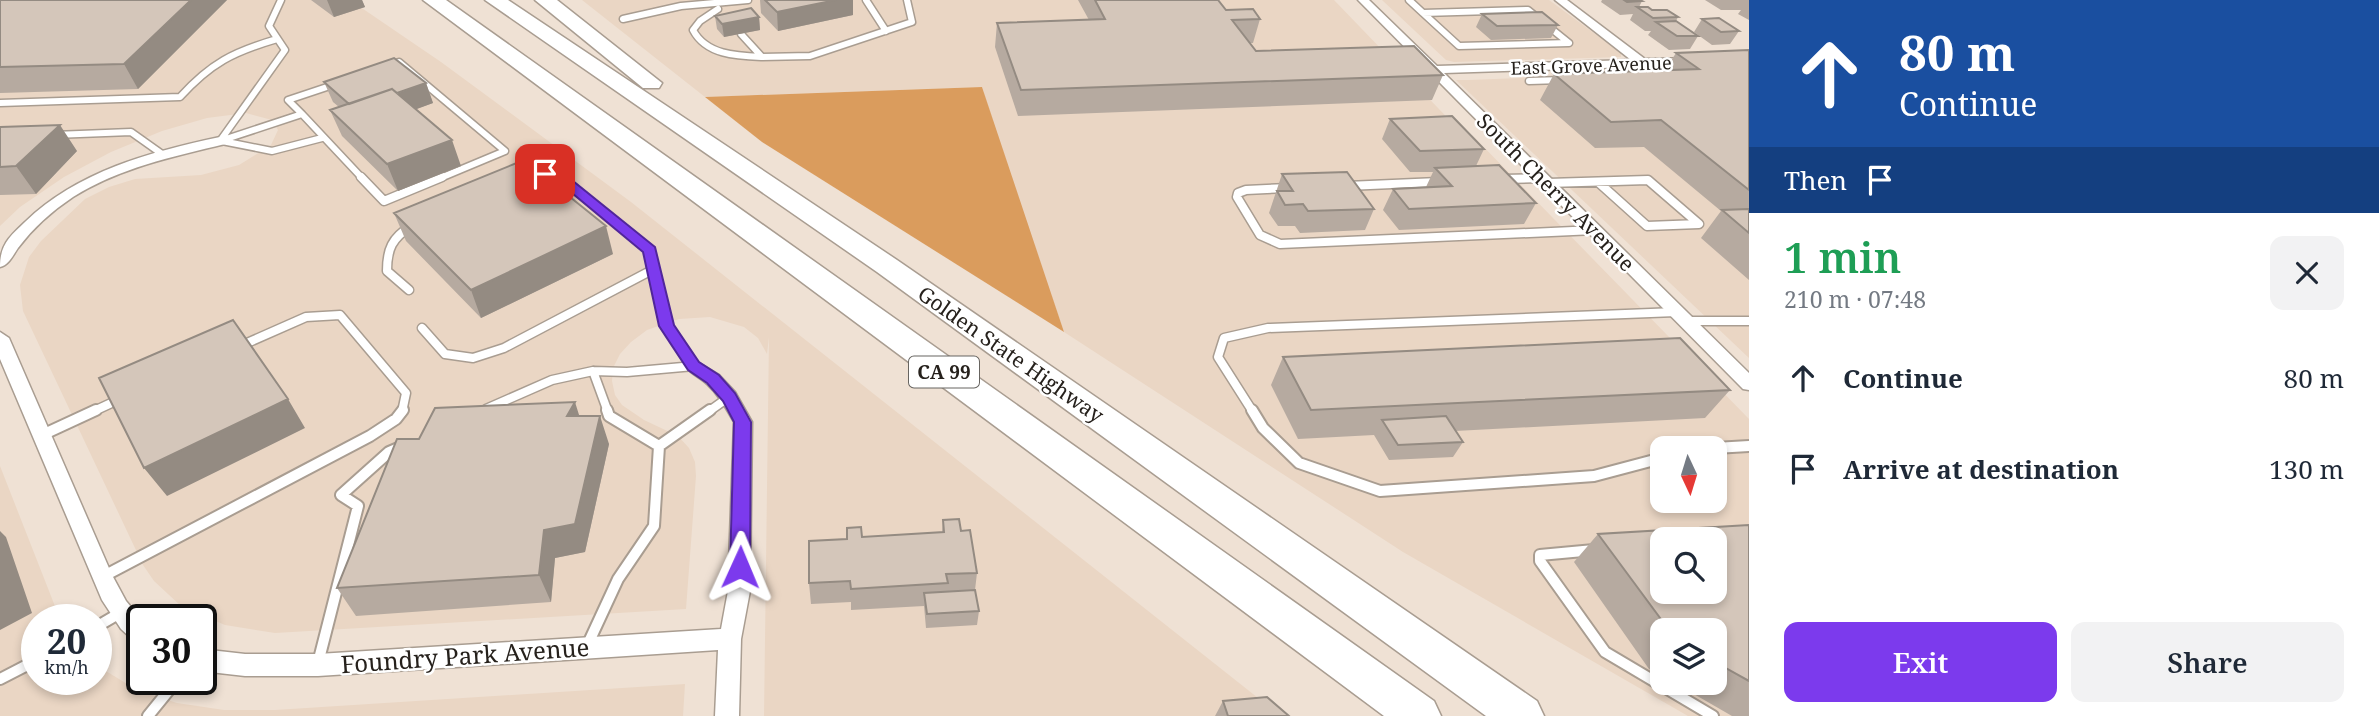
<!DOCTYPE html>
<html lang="en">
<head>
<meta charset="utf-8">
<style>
	:root { --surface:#fff; --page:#f2f2f3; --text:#1f2937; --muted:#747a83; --accent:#7c3aed }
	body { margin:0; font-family:"Noto Serif",serif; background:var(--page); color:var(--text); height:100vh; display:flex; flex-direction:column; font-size:26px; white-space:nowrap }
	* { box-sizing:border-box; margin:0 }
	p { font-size:23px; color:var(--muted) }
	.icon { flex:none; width:38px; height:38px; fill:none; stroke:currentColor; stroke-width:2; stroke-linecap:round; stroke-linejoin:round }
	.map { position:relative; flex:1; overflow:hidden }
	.drawer { display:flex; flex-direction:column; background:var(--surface); width:630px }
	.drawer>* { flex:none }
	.banner { background:#1a4fa0; color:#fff; overflow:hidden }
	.needle { width:46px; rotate:176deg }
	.controls { position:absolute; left:1650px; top:436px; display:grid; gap:14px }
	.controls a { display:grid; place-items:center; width:77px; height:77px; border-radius:14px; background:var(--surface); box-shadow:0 4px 10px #0003; font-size:35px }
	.speed { position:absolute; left:21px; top:604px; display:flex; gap:14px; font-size:35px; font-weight:700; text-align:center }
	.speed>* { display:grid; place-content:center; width:91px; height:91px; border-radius:50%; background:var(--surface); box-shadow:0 4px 10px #0003; line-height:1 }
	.speed small { font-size:18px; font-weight:400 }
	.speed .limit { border:4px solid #111; border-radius:10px; background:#fff; color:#111 }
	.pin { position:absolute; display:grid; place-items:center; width:60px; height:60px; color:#fff; margin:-30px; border-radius:14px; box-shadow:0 4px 10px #0006 }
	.me { position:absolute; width:77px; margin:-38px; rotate:1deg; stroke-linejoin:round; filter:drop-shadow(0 0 5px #0008) }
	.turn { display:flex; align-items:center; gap:24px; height:147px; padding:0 35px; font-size:32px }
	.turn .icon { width:91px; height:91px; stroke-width:2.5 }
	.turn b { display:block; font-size:49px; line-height:60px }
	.then { display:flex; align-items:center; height:66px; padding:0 35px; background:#0003; gap:14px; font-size:26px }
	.round { display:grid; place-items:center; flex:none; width:74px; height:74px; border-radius:14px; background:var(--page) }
	.head { display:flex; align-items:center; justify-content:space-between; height:119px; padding:0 35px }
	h1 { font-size:42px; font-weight:600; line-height:52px; color:#1e9e55 }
	.button { display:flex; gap:14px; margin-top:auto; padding:14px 35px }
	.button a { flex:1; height:80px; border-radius:14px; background:var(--accent); color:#fff; font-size:28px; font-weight:600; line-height:80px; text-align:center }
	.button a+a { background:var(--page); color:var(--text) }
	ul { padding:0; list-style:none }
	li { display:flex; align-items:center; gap:21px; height:91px; padding:0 35px }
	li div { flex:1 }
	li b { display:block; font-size:26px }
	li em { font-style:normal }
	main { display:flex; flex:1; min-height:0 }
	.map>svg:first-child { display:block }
	.built { fill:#ead6c4; fill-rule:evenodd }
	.water { fill:#da9c5d }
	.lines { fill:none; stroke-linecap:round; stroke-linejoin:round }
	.service-far2-casing { stroke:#a99d91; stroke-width:9 }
	.service-far1-casing { stroke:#a99d91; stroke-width:11 }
	.service-casing { stroke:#a99d91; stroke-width:14 }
	.minor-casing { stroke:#a99d91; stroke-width:3 }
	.motorway-casing { stroke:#a99d91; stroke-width:3 }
	.service-far2 { stroke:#fff; stroke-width:6 }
	.service-far1 { stroke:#fff; stroke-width:8 }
	.service { stroke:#fff; stroke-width:10 }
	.minor { fill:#fff; fill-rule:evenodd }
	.motorway { fill:#fff; fill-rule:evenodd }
	.wall { fill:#b6aaa0 }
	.shaded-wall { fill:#948b82 }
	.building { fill:#d4c6ba; stroke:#948b82; stroke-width:2; fill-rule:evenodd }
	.route { fill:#7c3aed; stroke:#51269a; stroke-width:2 }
	.labels { text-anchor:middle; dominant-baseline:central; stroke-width:5; stroke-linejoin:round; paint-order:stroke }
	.far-street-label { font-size:18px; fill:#26211c; stroke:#fff }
	.shield { fill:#fff; stroke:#676460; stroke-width:2 }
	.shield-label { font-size:19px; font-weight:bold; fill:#26211c }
	.street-label { font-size:21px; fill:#26211c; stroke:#fff }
	.near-street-label { font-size:24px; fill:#26211c; stroke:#fff }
</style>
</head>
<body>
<main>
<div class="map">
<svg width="1749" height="716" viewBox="0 0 1749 716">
	<rect width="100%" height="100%" fill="#efe1d4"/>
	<path class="built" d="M0,0H350L441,62L631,202L1281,716H764L769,337L767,354L758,338L744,327L710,317L679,319L647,330L631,342L620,354L613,368L612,381L615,395L622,405L644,420L678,436L689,448L695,462L696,476L686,609L275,633L225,625L182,607L154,581L143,565L23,311L20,285L29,257L41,241L85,199L109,187L135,179L201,175L239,165L271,145L278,130L272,120L246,113L207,118L162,131L111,152L64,177L20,207L0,226Z
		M582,0H1334L1464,135H1472L1749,419V716H1688L1403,552L1064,332L1017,198L982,87L705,97ZM1662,448H1715V500H1662ZM1662,539H1715V592H1662ZM1662,630H1715V682H1662Z
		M1382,0H1549L1621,53V57L1454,62L1446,60Z
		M1749,69V358L1456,80H1469Z
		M0,466L60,619L37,620V679H96V665L137,690L177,703L224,710H275L685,684L683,716H0Z"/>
	<path class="water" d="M982,87L1064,332L762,142L705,97Z"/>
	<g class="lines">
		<defs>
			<path id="service-far2" d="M866,0L886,31
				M1409,0L1423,13
				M718,9L700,21L693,30C706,55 737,56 762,57
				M1528,10L1569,43L1459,46L1423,13Z
				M623,19L681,6L748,0
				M741,34L762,57L810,56L912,22L907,0
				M389,65L399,62L505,151L438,179
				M1529,81L1562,80
				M0,103L180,97C211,63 233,52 277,39
				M302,114L363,179
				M54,135L131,132L162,154
				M220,141L302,114L288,100L336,84
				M220,141L285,50L269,26L281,0
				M222,141L272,151L322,138
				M531,177L546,174L563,179
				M1510,179L1542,178"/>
			<path id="service-far1" d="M361,177L384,201L442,177
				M560,177L650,250L667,326L694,366L627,372L593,371
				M1504,179L1542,178
				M1548,183L1648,180L1699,224L1647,226L1598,182
				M1347,186L1438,182
				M1288,188L1246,190L1238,193L1237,197L1260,235L1280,244L1595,230
				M409,290L387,271C387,249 392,238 411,226
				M1686,321H1749
				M422,328L445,354L473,358L504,348L654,269
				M238,347L306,317L340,315L406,393L402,412
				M486,409L552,380L593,371L608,412
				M92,412L120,399
				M708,412L729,397
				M1253,412L1218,357L1224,338L1268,328L1676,312"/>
			<path id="service" d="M1252,410L1263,428L1299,463L1380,491L1594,476L1662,458
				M42,435L96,410
				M659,446L710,410
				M1715,448L1749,446
				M1594,550L1540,555V561L1605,652L1713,716
				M102,577L370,436L396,419L403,410
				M96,627L120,613
				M587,646L618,579L654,526L659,446L609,416L607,410
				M318,663L358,506L341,495L389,452L403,446
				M0,679L37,660
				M148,716L178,679"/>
			<path id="minor" d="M1358,0H1369L1437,66L1631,60L1555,0H1567L1645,59L1697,58V64L1693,65L1444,73L1749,373V390L1743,389Z
				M220,137L225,138V144C172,157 119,168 73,197C52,211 33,228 18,248C13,255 9,265 0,267C0,245 9,237 25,222C78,171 150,152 220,137Z
				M0,332L9,338L112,575L126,601L142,620V644L134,641L121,629L102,600L0,359Z
				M694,360L719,375L735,392L752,422L750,591L741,639L739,716H715L718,650L318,676H245L201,671V649L245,654H318L721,629L728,591L734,422C726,408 719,395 707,384C700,377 691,374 685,366Z"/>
			<path id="motorway" d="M423,0H446L1434,701L1441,716H1384Z
				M485,0H508L897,260L1537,701L1544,716H1486L877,272Z
				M535,0H557L662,83L659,88H643Z"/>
		</defs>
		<use href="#service-far2" class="service-far2-casing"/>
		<use href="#service-far1" class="service-far1-casing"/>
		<use href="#service" class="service-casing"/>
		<use href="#minor" class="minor-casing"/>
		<use href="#motorway" class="motorway-casing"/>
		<use href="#service-far2" class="service-far2"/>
		<use href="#service-far1" class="service-far1"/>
		<use href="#service" class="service"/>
		<use href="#minor" class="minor"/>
		<use href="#motorway" class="motorway"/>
	</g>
	<path class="wall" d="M0,0H227L138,89L0,93Z
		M311,0H362L365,7L334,17Z
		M760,0H853V15L778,31L761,13Z
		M1078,0H1218L1226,10L1260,19L1253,43H1250L1256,51L1443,75L1432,100L1018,116L995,47L997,23L1089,20Z
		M1602,0H1640L1642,1L1639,7L1678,17L1676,21L1698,36L1690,49L1669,50L1648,35L1651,31H1645L1630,20L1633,14L1620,15L1601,2Z
		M1705,0H1749V20L1738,14L1741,10H1721Z
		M1482,14L1558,25L1551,38L1491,40L1476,27Z
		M715,16L759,17L760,30L724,37L717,29Z
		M1702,19L1739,31L1730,44L1712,45L1694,32Z
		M1749,50V280L1701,238L1721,211L1644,147L1595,148L1540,100L1554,74L1665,70L1676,53Z
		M324,82L426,83L433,103L416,109L461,166L398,191L342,136L330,110L339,107L333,102Z
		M1390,119L1484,149L1476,166L1536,203L1524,224L1399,230L1383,210L1393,189L1426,187L1433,172H1410L1382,139Z
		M0,127L77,151L36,194L0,195Z
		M1282,174L1374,209L1365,230L1300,233L1295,226H1278L1269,213Z
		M394,213L613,254L481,318L406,241Z
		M1283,357L1730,390L1705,418L1455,431L1463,442L1453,457L1389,460L1374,435L1298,439L1271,385Z
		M580,416L609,444L585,552L555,558L551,602L356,616L337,588L419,439Z
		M943,520L961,531L977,573L975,590L979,611L977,625L926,628L924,606L851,610V602L811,604L809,583L862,537L942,532Z
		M1749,525V716H1732L1673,682H1715V630H1662V677L1649,669L1574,562L1598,534Z
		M1223,701L1289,716H1215Z"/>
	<path class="shaded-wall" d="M191,0H227L138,89L124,64Z
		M327,0H362L365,7L334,17Z
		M836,0H853V15L778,31L777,12Z
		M759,17L760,30L724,37L722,24Z
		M426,83L433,103L363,129L355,109Z
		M60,125L77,151L36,194L16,166Z
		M452,140L461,166L398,191L387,164Z
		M606,226L613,254L481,318L471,290Z
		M288,399L305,428L167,496L144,468Z
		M575,402L584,431L567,416Z
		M600,416L609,444L585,552L555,558L551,602L539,575L544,530Z
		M0,531L6,537L32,613L0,630Z"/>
	<path class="building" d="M0,0H191L124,64L0,67Z
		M765,0H836L777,12Z
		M1095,0H1218L1226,10L1253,9L1260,19L1232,20L1256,51L1414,46L1443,75L1021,90L997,23L1105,19Z
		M1624,0H1640L1642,1L1627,2Z
		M1637,7H1648L1652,10H1667L1678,17L1653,18Z
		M751,8L759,17L722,24L715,16Z
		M1542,12L1558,25L1497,26L1482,14Z
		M1719,18L1739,31L1721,32L1702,19Z
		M1676,21L1698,36H1677L1656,22Z
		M1749,50V190L1661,120L1611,122L1554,74L1699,69L1676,53Z
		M394,58L426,83L397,93L392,89L349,104L324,82Z
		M392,89L452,140L387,164L330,110Z
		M1452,116L1484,149L1420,151L1390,119Z
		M60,125L16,166L0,167V127Z
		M524,160L606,226L471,290L394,213Z
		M1499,165L1536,203L1409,209L1393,189L1452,186L1435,168Z
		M1347,172L1374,209L1308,211L1303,204L1285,205L1277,191H1293L1282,174Z
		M1749,209V233L1722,210Z
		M233,320L288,399L144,468L99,378Z
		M1680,338L1730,390L1311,410L1283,357Z
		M575,402L567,416H600L575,524L544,530L539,575L337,588L397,439H419L435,408Z
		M1446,416L1463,442L1398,445L1382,420Z
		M959,519L961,531L970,530L977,573L946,574L948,583L851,589L850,581L809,583V541L847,539V528L861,527L862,537L944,532L943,520Z
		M1749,525V681L1715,662V630H1669L1598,534ZM1662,539H1715V592H1662Z
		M975,590L979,611L927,614L924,593Z
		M1267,697L1289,716H1228L1223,701Z"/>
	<path class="route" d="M545,170L563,173L655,247L674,325L699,362L719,375L735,393L751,422L750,567L747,573L740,575L733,573L730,567L734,422L723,401L707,383L688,370L659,326L643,252L555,179L541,176V171Z"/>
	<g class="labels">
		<g class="far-street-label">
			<text transform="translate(1591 65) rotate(-2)">East Grove Avenue</text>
		</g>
		<rect class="shield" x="909" y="356.5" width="70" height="31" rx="5"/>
		<g class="shield-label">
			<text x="944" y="372">CA 99</text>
		</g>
		<g class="street-label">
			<text transform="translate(1556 192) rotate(45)">South Cherry Avenue</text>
			<text transform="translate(1011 354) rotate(35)">Golden State Highway</text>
		</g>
		<g class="near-street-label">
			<text transform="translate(465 655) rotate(-4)">Foundry Park Avenue</text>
		</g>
	</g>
</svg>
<div class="controls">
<a><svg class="needle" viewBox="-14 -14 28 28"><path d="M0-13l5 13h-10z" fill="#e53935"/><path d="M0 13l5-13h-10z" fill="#747a83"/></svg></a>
<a><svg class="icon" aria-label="search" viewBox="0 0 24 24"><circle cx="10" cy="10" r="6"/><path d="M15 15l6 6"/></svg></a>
<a><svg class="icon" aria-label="layers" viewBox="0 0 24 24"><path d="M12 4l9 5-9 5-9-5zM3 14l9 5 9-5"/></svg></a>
</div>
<div class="speed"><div>20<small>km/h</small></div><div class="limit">30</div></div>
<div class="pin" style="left:545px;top:174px;background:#d93025"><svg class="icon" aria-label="arrive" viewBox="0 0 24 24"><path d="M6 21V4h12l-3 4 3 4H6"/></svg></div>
<svg class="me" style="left:740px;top:567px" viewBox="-20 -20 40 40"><path d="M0-17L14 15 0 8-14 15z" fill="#7c3aed" stroke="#fff" stroke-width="4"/></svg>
</div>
<section class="drawer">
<div class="banner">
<div class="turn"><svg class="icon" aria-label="ahead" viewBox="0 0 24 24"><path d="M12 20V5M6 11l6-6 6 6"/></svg><div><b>80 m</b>Continue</div></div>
<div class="then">Then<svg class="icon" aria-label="arrive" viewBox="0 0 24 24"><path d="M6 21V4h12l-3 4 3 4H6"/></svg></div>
</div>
<div class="head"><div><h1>1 min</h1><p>210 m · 07:48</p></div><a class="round"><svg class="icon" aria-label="close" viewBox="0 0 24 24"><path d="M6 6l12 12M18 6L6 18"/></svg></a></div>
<ul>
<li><svg class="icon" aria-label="ahead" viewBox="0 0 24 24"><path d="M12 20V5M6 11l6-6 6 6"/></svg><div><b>Continue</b></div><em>80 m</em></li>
<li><svg class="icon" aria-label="arrive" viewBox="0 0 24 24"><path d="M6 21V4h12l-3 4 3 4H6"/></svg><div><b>Arrive at destination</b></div><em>130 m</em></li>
</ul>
<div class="button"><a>Exit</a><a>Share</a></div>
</section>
</main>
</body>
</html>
